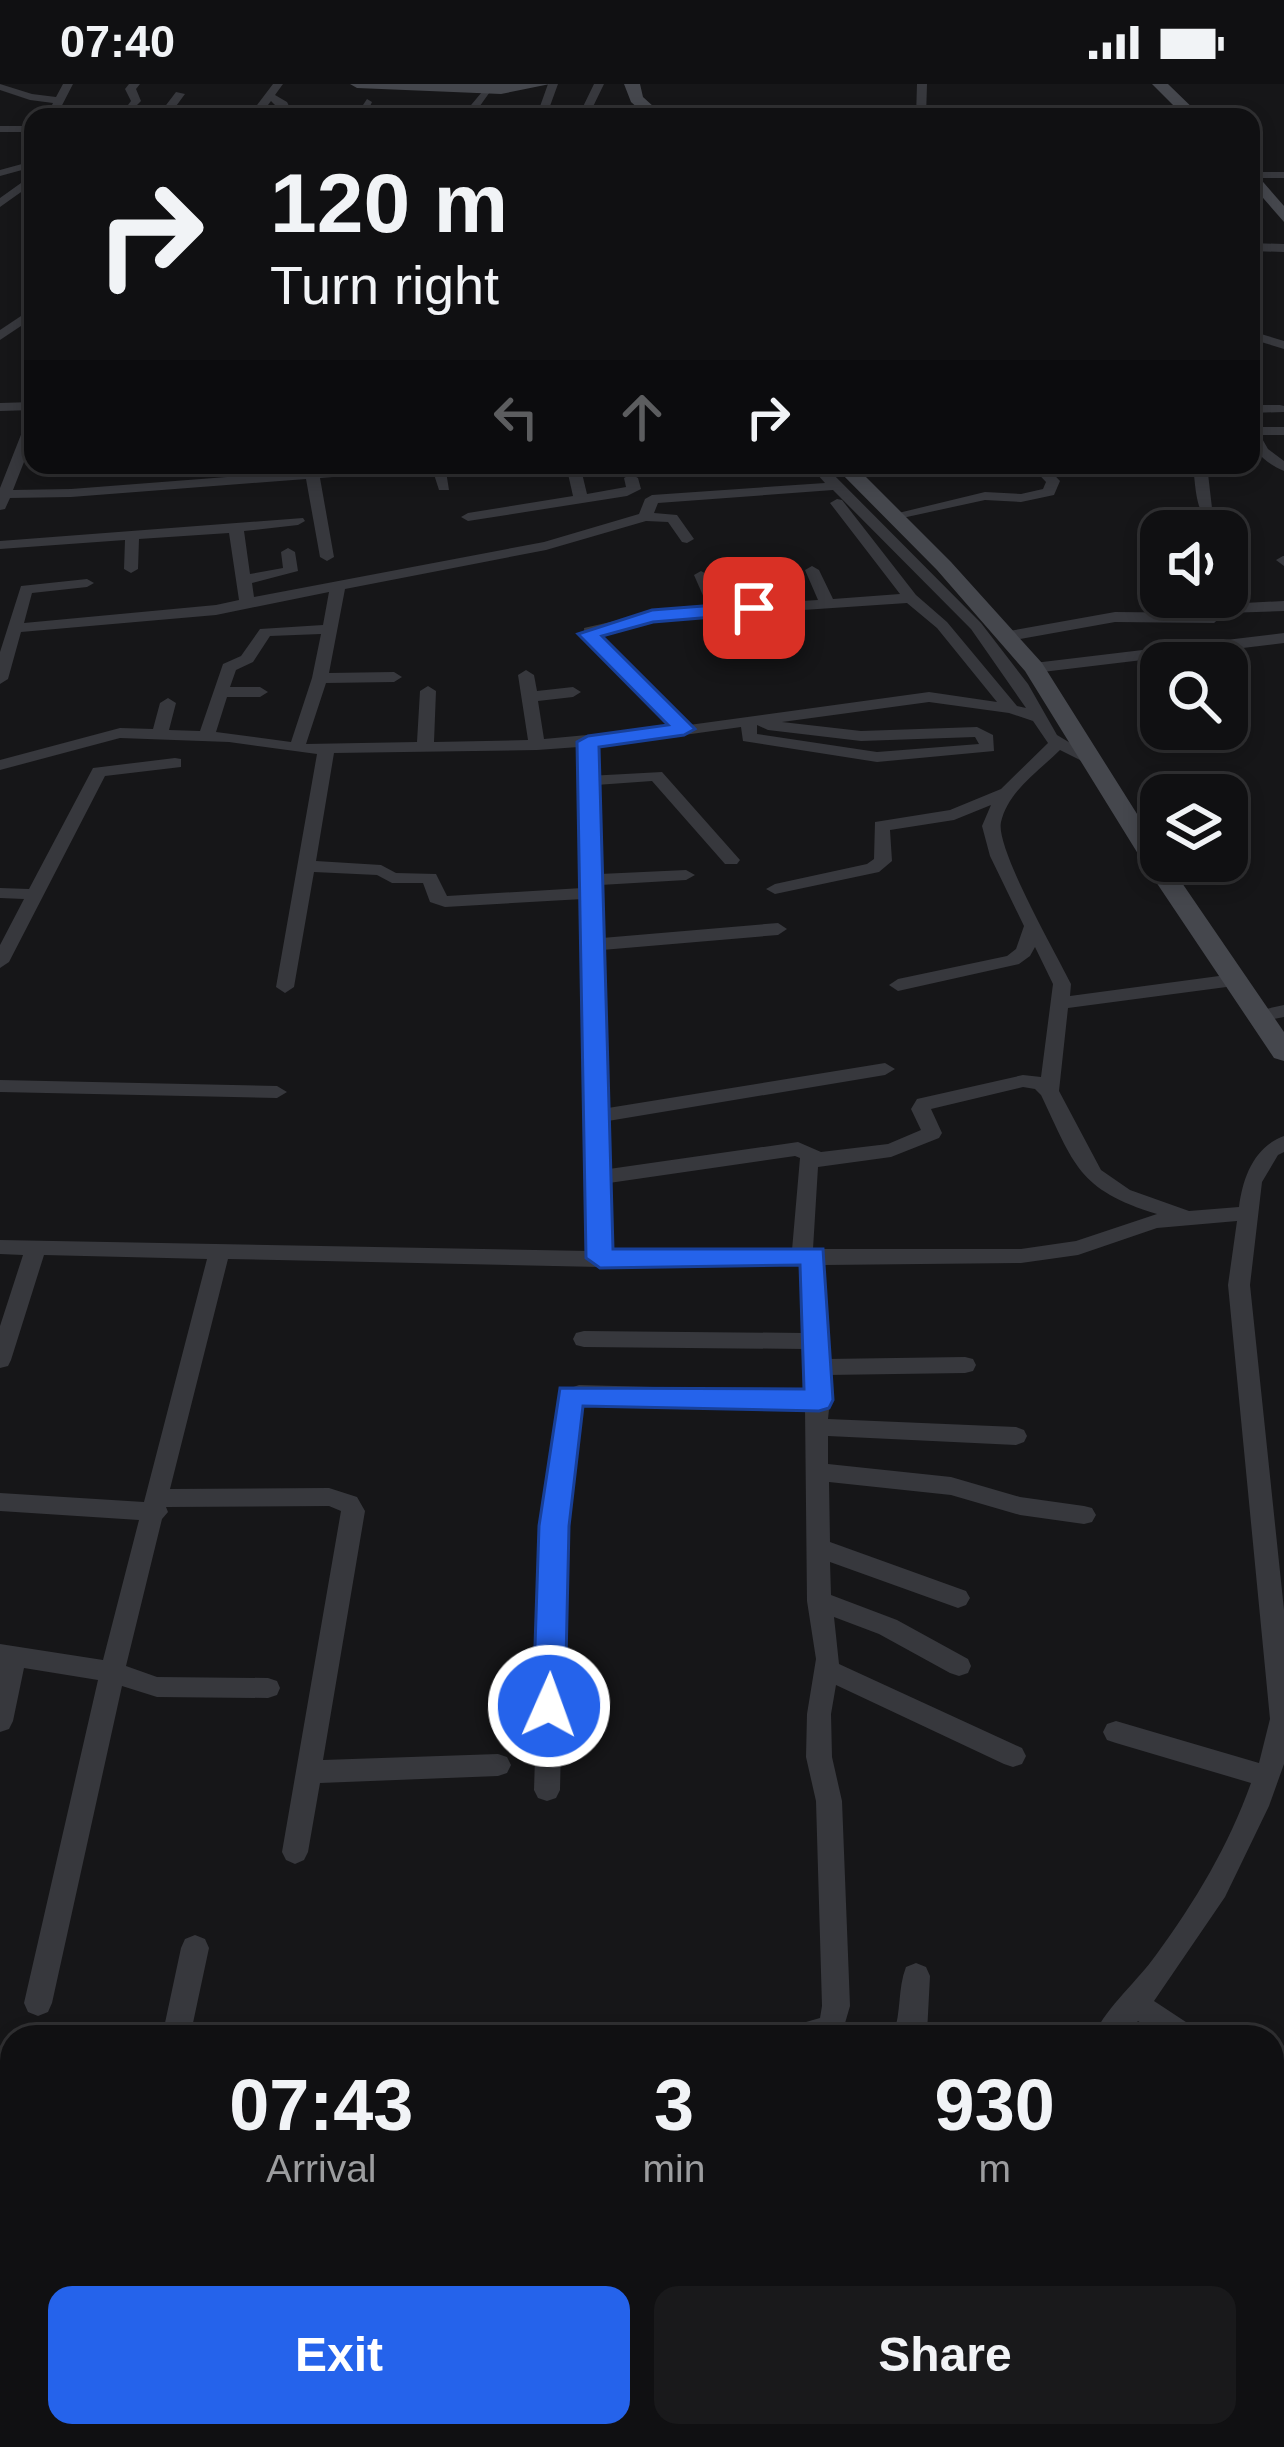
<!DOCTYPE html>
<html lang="en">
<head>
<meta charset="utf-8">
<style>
	:root { --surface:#101012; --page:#19191b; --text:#f1f3f6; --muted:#9c9d9f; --line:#303032; --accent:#2563eb }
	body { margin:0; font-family:Arial,sans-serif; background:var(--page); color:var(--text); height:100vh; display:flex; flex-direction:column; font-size:45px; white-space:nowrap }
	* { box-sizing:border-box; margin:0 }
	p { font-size:39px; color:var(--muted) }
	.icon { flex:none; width:66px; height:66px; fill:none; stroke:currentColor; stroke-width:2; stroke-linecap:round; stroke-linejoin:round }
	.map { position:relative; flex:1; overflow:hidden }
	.drawer { position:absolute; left:0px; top:1941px; width:1284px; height:423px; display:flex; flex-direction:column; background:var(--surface); border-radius:36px 36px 0 0; box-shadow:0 6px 18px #0003,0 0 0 3px var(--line) }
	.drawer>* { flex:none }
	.banner { position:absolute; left:24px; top:24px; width:1236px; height:366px; border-radius:24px; box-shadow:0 6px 18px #0003,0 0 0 3px var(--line); background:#101012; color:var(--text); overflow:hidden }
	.buttons { position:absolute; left:1140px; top:426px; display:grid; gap:24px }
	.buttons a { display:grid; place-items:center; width:108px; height:108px; border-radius:24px; background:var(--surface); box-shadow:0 6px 18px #0003,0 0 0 3px var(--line); font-size:60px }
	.pin { position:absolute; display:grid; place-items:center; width:102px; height:102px; color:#fff; margin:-51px; border-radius:24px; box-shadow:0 6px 18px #0006 }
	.me { position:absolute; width:132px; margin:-66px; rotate:2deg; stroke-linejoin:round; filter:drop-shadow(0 0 9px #0008) }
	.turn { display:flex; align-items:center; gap:42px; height:252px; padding:0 48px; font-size:54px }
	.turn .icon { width:156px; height:156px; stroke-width:2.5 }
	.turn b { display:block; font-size:84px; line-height:102px }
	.lanes { display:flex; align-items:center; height:114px; padding:0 48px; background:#0003; justify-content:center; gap:60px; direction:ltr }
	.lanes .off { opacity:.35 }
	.eta { display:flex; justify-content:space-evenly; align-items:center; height:204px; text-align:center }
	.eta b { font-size:72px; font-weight:600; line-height:84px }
	.button { display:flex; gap:24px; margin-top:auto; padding:24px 48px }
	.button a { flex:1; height:138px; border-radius:24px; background:var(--accent); color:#fff; font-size:48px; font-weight:600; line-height:138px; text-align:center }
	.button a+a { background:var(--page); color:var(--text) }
	.status { display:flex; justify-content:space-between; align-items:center; height:84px; padding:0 60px; background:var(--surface); direction:ltr }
	.status svg { height:33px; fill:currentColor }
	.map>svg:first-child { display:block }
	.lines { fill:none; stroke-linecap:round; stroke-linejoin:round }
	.street { fill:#37383d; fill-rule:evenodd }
	.secondary { fill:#45474d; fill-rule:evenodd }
	.route { fill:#2563eb; stroke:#184099; stroke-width:3 }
</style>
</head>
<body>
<div class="status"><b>07:40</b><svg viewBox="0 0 49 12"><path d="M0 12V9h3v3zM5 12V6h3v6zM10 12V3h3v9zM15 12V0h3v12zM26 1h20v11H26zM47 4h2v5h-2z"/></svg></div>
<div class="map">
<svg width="1284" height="2363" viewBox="0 0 1284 2363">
	<rect width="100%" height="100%" fill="#161618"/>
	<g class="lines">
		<path class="street" d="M0,0L32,10L56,13L63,0H73L56,33H46L53,19L30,16L0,6Z
			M129,0H140L136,5L141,17L130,28L125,25L131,17L125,5Z
			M273,0H283L275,11L287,18L294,32H286L271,17L259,33H248Z
			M548,0H558L546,33H510L538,28Z
			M594,0H604L588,33H578Z
			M917,0H927L926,33H916Z
			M487,2L492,5L472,33H461Z
			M176,8L185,10L168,33H157Z
			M367,15L372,18L365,33H355Z
			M653,27L657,32L604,33L609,30Z
			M0,42H33V48H0Z
			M33,77V83L0,92V86Z
			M1251,88H1284V94H1251Z
			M21,99L31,101L0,123V114Z
			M1251,159L1284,160V168L1251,167Z
			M33,224V234L0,256V246Z
			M1251,247L1284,257V265L1251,255Z
			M33,318V326L0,327V319Z
			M1251,321H1280L1284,322V328L1251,329Z
			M33,334V355L13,406L71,405L385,381H405L407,384L400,388L320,394L334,473L327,477L320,473L306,395L71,413L10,414L5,425L0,426V404L26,338Z
			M1251,343H1284V351H1260L1268,365L1284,377V387C1263,378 1251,366 1251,343Z
			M431,381H445L449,406H439Z
			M566,381H580L587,410L626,403L624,394L631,390L638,394L641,405L627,412L468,437L461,433L468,429L573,412Z
			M809,381H824L981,539L1028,600L1057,651L1102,678L1094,683L1060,666C1039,687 1008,707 1001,738C995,764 1057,871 1071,900L1070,912L1234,890L1243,896L1234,902L1068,924L1059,1007L1101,1086L1130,1106L1189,1127L1239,1123C1243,1093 1254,1063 1284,1052V1068L1278,1071L1262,1098L1250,1201L1284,1526V1680L1269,1722L1225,1813L1154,1917L1195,1944L1199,1953H1161L1138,1937L1125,1953H1093C1106,1923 1137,1898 1156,1871C1195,1818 1229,1761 1251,1699L1116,1659L1107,1656L1103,1648L1107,1640L1116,1637L1259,1679L1270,1635L1228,1201L1237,1137L1157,1144L1078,1171L1021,1179L825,1181L826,1275L965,1273L973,1275L976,1281L973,1287L965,1289L827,1291L830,1316L828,1335L1016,1343L1024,1346L1027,1352L1024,1358L1016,1361L828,1352V1380L951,1393L1020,1413L1084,1422L1092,1424L1096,1431L1092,1438L1084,1440L1020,1431L951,1411L829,1398L830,1458L966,1507L970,1514L966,1521L958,1524L830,1478L831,1511L897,1536L968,1575L971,1582L968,1589L959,1592L950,1589L879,1550L834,1533L839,1580L1022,1664L1026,1672L1022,1680L1013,1683L1004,1680L836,1601L831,1630L832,1673L842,1717L850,1922L841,1953L788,1951L792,1942L820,1934L822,1922L816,1717L806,1673L807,1630L816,1575L807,1517L805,1324L578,1319L566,1441L560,1706L556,1714L547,1717L538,1714L534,1706L542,1441L559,1308L579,1301L805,1307V1265L584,1263L576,1261L573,1255L576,1249L584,1247L804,1249V1181L600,1183L228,1175L170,1405L329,1404L357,1413L365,1427L323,1676L498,1670L507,1673L511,1681L507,1689L498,1692L320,1699L308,1768L304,1776L295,1780L286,1776L282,1768L341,1427L329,1422L166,1423L168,1428L162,1435L126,1582L157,1593L268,1594L277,1597L280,1604L277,1611L268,1614L157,1613L122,1602L52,1919L48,1928L38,1932L28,1928L24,1919L98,1596L24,1584L13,1637L9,1645L0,1648V1560L103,1576L139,1436L0,1427V1409L144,1418L207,1175L44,1171L11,1276L8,1282L0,1284V1242L23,1171L0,1170V1156L589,1167L583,815L445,823L430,818L423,799H392L377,791L314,788L294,903L285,909L276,903L317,670L229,658L120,654L0,686V676L120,644L153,645L160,619L168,614L176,619L169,646L200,647L223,580L241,572L260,545L323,541L329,508L216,531L21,548L8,595L0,600V568L21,502L87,495L94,499L87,503L32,509L24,539L216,521L239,516L229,449L139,455L138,485L131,489L124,485L125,456L0,465V457L303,434L305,437L298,441L244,447L250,490L283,484L281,468L288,464L295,468L298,487L252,499L254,513L544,458L639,430L645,415L652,411L825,399ZM833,406L971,545L1026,624L1017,622L947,538L916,511L842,416L837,415L830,419L900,510L833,515L819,486L812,482L805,486L818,516L722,522L708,491L701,487L694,491L708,523L667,525L584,544L585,557L673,643L544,655L538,617L573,613L581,608L573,603L537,607L534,591L526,586L518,591L528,656L434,658L436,607L428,602L420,607L417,658L306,660L326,599L394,598L402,593L394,588L329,589L345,505L546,466L646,437L668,438L682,458L687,459L694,455L677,431L654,429L658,419ZM907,519L937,544L997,618L929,608L689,641L597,550L667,535ZM321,550L312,594L291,658L216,648L227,613H260L268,608L260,603H230L236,586L253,578L270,552ZM929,618L1009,629L1033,637L1048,659L1001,705L950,726L875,738L874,775L867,780L775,800L766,805L775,810L879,788L892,777L890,746L954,736L991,721L982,742L990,772L1024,842L1016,865L1007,872L898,895L889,901L898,907L1019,880L1030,872L1035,863L1053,900L1041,993L1023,991L917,1015L911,1025L921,1046L888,1060L821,1068L798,1058L609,1085L608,1037L885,991L895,985L885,979L608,1024L602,866L778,851L787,845L778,839L602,854L600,801L686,796L695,791L686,786L600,790L596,701L652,697L725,780H737L740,776L662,688L588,692L580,697L582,804L447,812L436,790L396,789L381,781L316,777L334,669L537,666L620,660L741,643L743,657L877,678L994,667L993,651L977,643L861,647L782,638ZM757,641L768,646L861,657L975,653L979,660L877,668L757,650ZM1023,1003L1035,1005L1041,1011C1074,1080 1078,1106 1157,1130L1076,1157L1021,1165H813L818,1083L891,1073L939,1054L942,1049L931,1025ZM795,1072L800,1074L792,1166L610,1167L609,1099Z
			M1030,381H1045L1060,397L1054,411L1021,418L985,416L893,436L886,432L985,408L1021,410L1043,405L1046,398Z
			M1193,381H1207L1212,424L1231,447L1229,450C1196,437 1197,419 1193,381Z
			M1283,472H1284V482L1276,476Z
			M1207,513H1223L1226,520L1284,517V527L1225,529L1214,539L1115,538L1009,557L1001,552L1009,547L1115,528L1210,529L1213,525Z
			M1284,549V559L1034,589L1026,584L1034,579Z
			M175,674L181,675V683L105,692L9,878L0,884V861L24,815L0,814V804L29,805L93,684Z
			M1284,921V933L1259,938L1250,932L1252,928Z
			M0,996L277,1002L287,1008L277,1014L0,1008Z
			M195,1851L205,1855L209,1864L190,1953H162L181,1864L185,1855Z
			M916,1879L926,1883L930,1892L927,1949L925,1953H892C902,1931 897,1906 906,1883Z
			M1272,1993H1284V2021H1272Z
			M1272,2025L1284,2032V2071L1272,2064Z
			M0,2209L12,2212V2242L0,2239Z"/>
		<path class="secondary" d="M350,0H550L501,10L357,4Z
			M624,0H640L643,13L665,33H648L631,18Z
			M1152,0H1168L1202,33H1185Z
			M1251,84L1284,122V138L1251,100Z
			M833,381H854L951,478L1042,579L1161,768V777H1167L1284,948V977L1274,974L1148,786L1025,587L937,486Z"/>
	</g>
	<path class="route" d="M754,518L763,524L761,529L653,538L602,552L695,645L684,651L599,663L613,1165H823L833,1316L829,1324L819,1327L583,1322L569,1442L565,1622L560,1632L549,1636L538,1632L533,1622L539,1442L560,1304L804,1305L800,1181L600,1184L586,1174L577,658L588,652L668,641L578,550L652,526Z"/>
</svg>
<div class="buttons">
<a><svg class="icon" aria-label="sound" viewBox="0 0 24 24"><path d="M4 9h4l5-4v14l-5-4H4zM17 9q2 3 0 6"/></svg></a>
<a><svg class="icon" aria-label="search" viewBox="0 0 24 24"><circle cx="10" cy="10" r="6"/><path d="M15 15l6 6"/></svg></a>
<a><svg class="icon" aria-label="layers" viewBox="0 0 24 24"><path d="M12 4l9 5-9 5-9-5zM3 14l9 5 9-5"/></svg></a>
</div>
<div class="pin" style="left:754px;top:524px;background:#d93025"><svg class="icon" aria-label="arrive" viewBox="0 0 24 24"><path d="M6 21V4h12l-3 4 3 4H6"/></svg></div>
<svg class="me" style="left:549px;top:1622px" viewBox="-20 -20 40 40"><circle r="17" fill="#2563eb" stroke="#fff" stroke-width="3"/><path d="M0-11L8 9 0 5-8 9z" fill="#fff"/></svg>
<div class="banner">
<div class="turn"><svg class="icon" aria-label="right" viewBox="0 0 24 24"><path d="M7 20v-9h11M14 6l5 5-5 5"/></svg><div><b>120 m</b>Turn right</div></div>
<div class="lanes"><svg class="icon off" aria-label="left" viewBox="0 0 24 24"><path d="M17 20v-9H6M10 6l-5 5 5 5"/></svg><svg class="icon off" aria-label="ahead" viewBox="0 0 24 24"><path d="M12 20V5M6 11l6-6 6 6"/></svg><svg class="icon" aria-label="right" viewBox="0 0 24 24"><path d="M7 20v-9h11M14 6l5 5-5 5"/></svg></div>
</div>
<section class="drawer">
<div class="eta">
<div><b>07:43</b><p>Arrival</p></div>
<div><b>3</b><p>min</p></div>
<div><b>930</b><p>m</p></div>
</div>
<div class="button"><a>Exit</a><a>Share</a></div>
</section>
</div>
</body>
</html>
